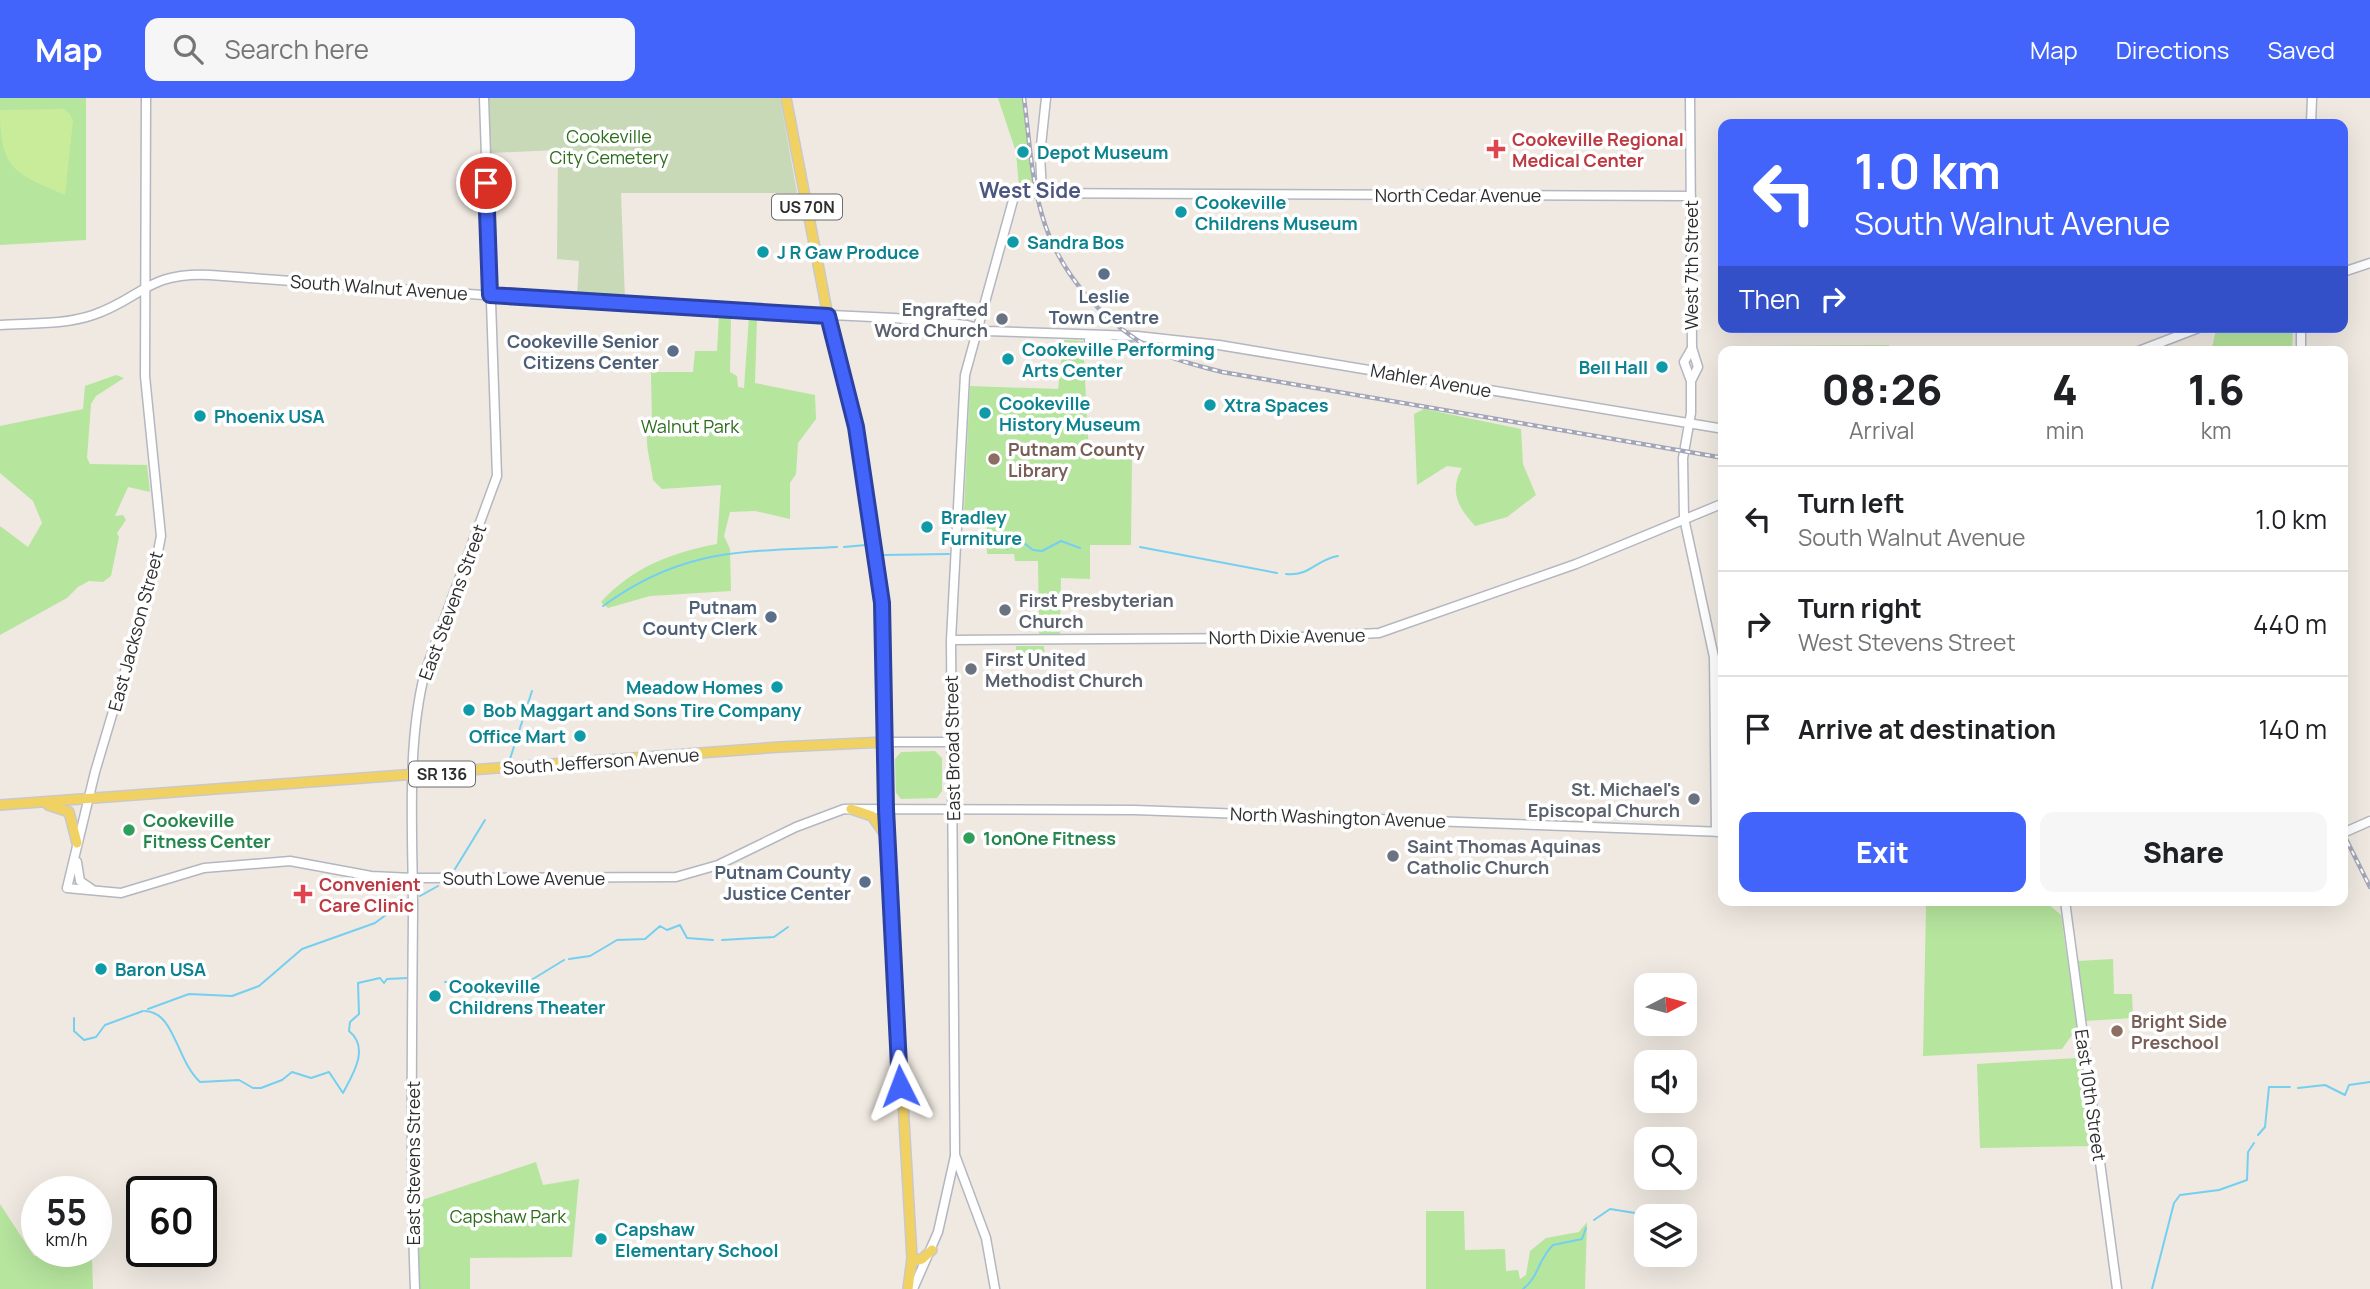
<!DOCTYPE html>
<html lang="en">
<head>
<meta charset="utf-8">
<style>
	:root { --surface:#fff; --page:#f6f6f6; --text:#202124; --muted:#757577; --line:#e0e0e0; --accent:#4264fb }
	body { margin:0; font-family:Manrope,sans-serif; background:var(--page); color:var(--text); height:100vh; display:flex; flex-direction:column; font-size:26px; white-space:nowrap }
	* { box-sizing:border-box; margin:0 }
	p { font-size:23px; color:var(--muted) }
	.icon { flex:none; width:38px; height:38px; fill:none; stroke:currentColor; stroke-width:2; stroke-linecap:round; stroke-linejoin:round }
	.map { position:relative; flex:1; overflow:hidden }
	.side { position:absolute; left:1718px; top:248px; width:630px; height:560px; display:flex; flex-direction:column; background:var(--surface); border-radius:14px; box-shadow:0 7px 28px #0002 }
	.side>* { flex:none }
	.top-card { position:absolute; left:1718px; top:21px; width:630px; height:214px; border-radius:14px; box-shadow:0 7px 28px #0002; background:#4264fb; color:#fff; overflow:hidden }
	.needle { width:46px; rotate:84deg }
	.tools { position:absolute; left:1634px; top:875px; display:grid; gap:14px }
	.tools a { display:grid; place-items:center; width:63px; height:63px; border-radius:14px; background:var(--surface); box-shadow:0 7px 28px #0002; font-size:35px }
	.speed { position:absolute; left:21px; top:1078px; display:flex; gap:14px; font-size:35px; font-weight:700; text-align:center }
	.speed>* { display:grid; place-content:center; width:91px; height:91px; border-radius:50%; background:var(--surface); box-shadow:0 7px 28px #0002; line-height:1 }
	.speed small { font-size:18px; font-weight:400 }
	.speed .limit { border:4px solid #111; border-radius:10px; background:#fff; color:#111 }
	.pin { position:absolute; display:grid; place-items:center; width:60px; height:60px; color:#fff; margin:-30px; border:4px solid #fff; border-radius:50%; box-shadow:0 2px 7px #0007 }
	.me { position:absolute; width:77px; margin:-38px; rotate:357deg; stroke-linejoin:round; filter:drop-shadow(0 0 5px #0008) }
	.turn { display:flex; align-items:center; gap:24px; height:147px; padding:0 21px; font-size:32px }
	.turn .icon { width:91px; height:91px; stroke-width:2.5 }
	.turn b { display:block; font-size:49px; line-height:60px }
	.then { display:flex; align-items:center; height:66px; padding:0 21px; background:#0003; gap:14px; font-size:26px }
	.eta { display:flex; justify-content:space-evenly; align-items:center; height:119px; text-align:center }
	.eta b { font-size:42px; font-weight:800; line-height:49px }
	.action { display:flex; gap:14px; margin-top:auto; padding:14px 21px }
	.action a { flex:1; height:80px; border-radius:14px; background:var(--accent); color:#fff; font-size:28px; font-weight:800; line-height:80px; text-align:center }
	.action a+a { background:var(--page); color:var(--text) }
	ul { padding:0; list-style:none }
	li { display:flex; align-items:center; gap:21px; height:105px; padding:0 21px; border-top:2px solid var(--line) }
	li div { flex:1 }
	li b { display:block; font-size:26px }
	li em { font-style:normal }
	header { display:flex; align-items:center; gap:42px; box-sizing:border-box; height:98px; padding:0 35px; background:var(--accent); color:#fff }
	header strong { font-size:33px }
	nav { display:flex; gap:38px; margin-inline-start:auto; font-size:24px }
	.search { width:490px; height:63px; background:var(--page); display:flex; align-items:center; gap:18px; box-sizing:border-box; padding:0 24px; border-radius:14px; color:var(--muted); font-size:26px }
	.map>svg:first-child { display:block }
	.green { fill:#b6e59e }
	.cemetery { fill:#c8d9b8 }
	.pitch { fill:#c9ec9a }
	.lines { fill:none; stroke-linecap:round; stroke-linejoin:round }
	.stream { stroke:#75cff0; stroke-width:2 }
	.secondary-casing { stroke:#b4b7c1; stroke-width:11 }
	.primary-casing { stroke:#c9c9c9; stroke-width:12 }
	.secondary { stroke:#fff; stroke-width:8 }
	.primary { stroke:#f2d163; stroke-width:9 }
	.rail-casing { stroke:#a3a6b8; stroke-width:4.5 }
	.rail { stroke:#fff; stroke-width:2; stroke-dasharray:5; stroke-linecap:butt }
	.route-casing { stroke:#2b41a3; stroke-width:18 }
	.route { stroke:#4264fb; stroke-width:12 }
	.health-dot { fill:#e0444e; stroke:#fff; stroke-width:2.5 }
	.culture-dot { fill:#0f9aa8; stroke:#fff; stroke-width:2.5 }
	.service-dot { fill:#5c6f8a; stroke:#fff; stroke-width:2.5 }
	.worship-dot { fill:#6b7280; stroke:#fff; stroke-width:2.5 }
	.education-dot { fill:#8d6e63; stroke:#fff; stroke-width:2.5 }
	.leisure-dot { fill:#2e9e5b; stroke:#fff; stroke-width:2.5 }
	.labels { text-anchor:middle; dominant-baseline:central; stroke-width:7; stroke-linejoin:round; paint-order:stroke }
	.shield { fill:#fff; stroke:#6d6d6d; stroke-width:2 }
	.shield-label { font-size:16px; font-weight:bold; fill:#2e2e2e }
	.park-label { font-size:18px; fill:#2c6e1b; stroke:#fff }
	.health-label { font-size:18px; font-weight:bold; fill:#be3a42; stroke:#fff; text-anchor:start }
	.culture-label { font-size:18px; font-weight:bold; fill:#0d838f; stroke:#fff; text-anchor:start }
	.street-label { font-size:18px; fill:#2e2e2e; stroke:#fff }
	.service-label { font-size:18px; font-weight:bold; fill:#4e5e75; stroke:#fff; text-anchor:end }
	.worship-label { font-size:18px; font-weight:bold; fill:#5b616d; stroke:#fff; text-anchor:start }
	.education-label { font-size:18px; font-weight:bold; fill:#785e54; stroke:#fff; text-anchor:start }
	.leisure-label { font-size:18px; font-weight:bold; fill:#27864d; stroke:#fff; text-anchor:start }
	.quarter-label { font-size:21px; font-weight:bold; fill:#4d5680; stroke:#fff }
</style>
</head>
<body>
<header>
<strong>Map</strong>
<div class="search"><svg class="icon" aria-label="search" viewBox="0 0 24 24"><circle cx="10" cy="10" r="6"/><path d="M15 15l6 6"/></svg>Search here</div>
<nav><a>Map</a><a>Directions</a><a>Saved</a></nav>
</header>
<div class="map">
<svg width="2370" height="1191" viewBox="0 0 2370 1191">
	<rect width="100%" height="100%" fill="#efe9e1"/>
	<path class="green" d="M0,0H86V142L0,147Z
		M998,0H1022L1033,82V87L1019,89L1016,54Z
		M719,217L731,218L730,274L737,278L738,289L744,290L749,219L757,220L755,285L815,297L816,321L798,345L796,376L790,385V421L755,413L730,414L724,438L730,451L731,493L650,498L608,510L601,504C632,470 672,454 717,446L721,387L662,391L653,382C651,363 643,343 649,325L652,327L651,274H693L695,253H717Z
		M2220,229H2293L2292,254H2208L2213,246L2216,231Z
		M1064,242L1083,243L1089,358L1132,359L1131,447H1090V481L1061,480L1060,536H1039L1038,463H1015L1014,456H987V412H964L970,288L1058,291Z
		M1889,247V254H1734L1743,248Z
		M116,277L124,280L96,298L91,306L87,360L90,366L147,367L150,394L128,389L115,418L123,417L126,422L117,435L119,439L111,478L103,484L89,483L78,489L67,500L0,537V428L28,449L42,425L33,403L0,375V328L83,311L85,288Z
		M1424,311L1521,331L1523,366L1536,397L1507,419L1475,428C1458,409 1449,394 1462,370L1447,368L1417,387L1414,316Z
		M1016,548H1044L1045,565H1016Z
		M935,653L942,660V693L937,700L901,701L896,695L895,661L901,654Z
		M1920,803H2045L2061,817L2077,930L2062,951L1923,958L1926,809Z
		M2113,861L2114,896H2132L2133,920L2085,923L2078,863Z
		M2076,960L2082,968L2094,1048L1980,1050L1977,966Z
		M536,1064L543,1087L579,1081L572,1159L470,1160V1191H418L416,1104Z
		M0,1106L34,1158L92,1160L93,1191H0Z
		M1426,1113H1464L1465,1152L1505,1151L1506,1173L1518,1172L1520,1181L1526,1177L1530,1153L1546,1140L1579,1134L1587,1124L1585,1191H1426Z"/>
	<path class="cemetery" d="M489,0H780L797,95H621L625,202L577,199L579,163L557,161L558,52L490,55Z"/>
	<path class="pitch" d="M64,11L70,16L73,23L65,97C15,75 0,72 0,12Z"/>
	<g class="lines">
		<path class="stream" d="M844,449L866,447
			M1140,449L1277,475
			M1007,451L1020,442L1033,452L1042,453L1061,443L1080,450
			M883,457L949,456
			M1286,476C1309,479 1317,461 1338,458
			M603,508C684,449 743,454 837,449
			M509,664L532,593
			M455,771L485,722
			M420,798L438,788
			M722,842L774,839L788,829
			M569,861L590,858L617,842L645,841L660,828L667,832L680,827L687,840L713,842
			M445,884L520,885L533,881L564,862
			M148,911L189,896L232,898L259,888L302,851L375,825L406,802
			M145,913C175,914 176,962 200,984L239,982L253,990H261L282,982L292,974L311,980L329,974L343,995C353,976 370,950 349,933L350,924L359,916L358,885L380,880L384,885L387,881L408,880
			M74,920V933L84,942L96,939L105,927L143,913
			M2298,990L2325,987L2345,997L2349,987L2370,984
			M2258,1037L2265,1029L2269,989H2290
			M1594,1122L1610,1111L1635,1115
			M1523,1191C1539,1179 1538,1161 1553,1147L1582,1141L1586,1130
			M2152,1191L2174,1105L2180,1097L2219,1092L2247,1082L2248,1054L2254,1045"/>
		<defs>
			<path id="secondary" d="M146,0L145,278L161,438L153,479L95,674L67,790L121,795L204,770L290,763L371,778L413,780L676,779L718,767L796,729L844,711L1135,712L1724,734
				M1690,0L1692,250L1698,269L1691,283L1684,264L1692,250
				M2311,26L2312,0
				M1042,94L1040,57L1046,0
				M2343,174L2370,165
				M0,227C30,225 64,227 93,217C143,200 146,174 210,177L618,207L894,220L967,227L986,233L1137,238L1219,247L1724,331
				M1089,242L1137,250
				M2136,254L2201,229
				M2301,254V229
				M1691,283V315L1683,360L1684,420L1714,559L1716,734
				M951,542L1283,540L1379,535L1576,466L1724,405
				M885,644H951
				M2343,735L2370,723
				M77,764L80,783L93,792
				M2065,803L2117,1191
				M415,1191C410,1065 412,939 413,813C413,737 406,647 425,574L497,378L484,0
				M913,1191L938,1134L955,1058
				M995,1191L986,1140L955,1057L951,542L965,277L1015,95L1691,98"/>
			<path id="primary" d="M786,0L828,218L856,329L882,505L886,711L912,1160L908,1191
				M0,707L780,649L885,644
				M48,707L69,714L77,745
				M851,711L872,718L884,735
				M912,1163L922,1161L932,1152"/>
		</defs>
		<use href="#secondary" class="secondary-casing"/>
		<use href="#primary" class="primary-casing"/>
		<use href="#secondary" class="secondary"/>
		<use href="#primary" class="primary"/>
		<defs>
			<path id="rail" d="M1024,0C1029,38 1031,79 1042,117C1058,174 1103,225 1156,253C1176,263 1200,268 1222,274L1724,360
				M2343,735L2370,789"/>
		</defs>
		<use href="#rail" class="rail-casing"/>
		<use href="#rail" class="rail"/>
	</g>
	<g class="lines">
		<defs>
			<path id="route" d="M486,85L490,197L828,218L856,329L882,505L886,711L900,988"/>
		</defs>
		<use href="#route" class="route-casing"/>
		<use href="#route" class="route"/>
	</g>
	<g class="health-dot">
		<path d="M1492.5 40.5h7v7h7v7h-7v7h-7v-7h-7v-7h7z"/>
		<path d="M299.5 785.5h7v7h7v7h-7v7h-7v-7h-7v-7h7z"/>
	</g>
	<g class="culture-dot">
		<circle cx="1023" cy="54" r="7"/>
		<circle cx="1181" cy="114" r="7"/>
		<circle cx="1013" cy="144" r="7"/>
		<circle cx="763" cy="154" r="7"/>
		<circle cx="1008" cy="261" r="7"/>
		<circle cx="1662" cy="269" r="7"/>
		<circle cx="1210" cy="307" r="7"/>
		<circle cx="985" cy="315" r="7"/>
		<circle cx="200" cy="318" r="7"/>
		<circle cx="927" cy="429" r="7"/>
		<circle cx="777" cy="589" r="7"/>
		<circle cx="469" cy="612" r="7"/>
		<circle cx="580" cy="638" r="7"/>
		<circle cx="101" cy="871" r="7"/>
		<circle cx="435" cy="898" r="7"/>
		<circle cx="601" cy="1141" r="7"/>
	</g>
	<g class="service-dot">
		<circle cx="1104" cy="176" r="7"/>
		<circle cx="673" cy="253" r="7"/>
		<circle cx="771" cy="519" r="7"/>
		<circle cx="865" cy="784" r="7"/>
	</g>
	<g class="worship-dot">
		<circle cx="1002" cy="221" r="7"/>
		<circle cx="1005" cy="512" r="7"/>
		<circle cx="971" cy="571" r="7"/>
		<circle cx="1694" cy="701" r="7"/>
		<circle cx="1393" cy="758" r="7"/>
	</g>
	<g class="education-dot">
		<circle cx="994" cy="361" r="7"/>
		<circle cx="2117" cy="933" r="7"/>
	</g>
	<g class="leisure-dot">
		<circle cx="129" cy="732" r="7"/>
		<circle cx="969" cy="740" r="7"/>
	</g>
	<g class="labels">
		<g class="shield">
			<rect x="772" y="96.5" width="70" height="25" rx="5"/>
			<rect x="409" y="663.5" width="66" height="25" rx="5"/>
		</g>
		<g class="shield-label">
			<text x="807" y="109">US 70N</text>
			<text x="442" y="676">SR 136</text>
		</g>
		<g class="park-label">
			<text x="609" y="38">Cookeville<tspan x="609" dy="21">City Cemetery</tspan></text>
			<text x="690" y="328">Walnut Park</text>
			<text x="508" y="1118">Capshaw Park</text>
		</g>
		<g class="health-label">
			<text x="1512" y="41">Cookeville Regional<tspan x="1512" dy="21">Medical Center</tspan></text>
			<text x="319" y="786">Convenient<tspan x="319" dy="21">Care Clinic</tspan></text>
		</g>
		<g class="culture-label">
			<text x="1037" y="54">Depot Museum</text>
			<text x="1195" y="104">Cookeville<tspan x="1195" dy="21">Childrens Museum</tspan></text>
			<text x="1027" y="144">Sandra Bos</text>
			<text x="777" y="154">J R Gaw Produce</text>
			<text x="1022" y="251">Cookeville Performing<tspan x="1022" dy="21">Arts Center</tspan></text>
			<text x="1648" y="269" text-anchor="end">Bell Hall</text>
			<text x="999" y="305">Cookeville<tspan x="999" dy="21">History Museum</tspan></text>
			<text x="1224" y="307">Xtra Spaces</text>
			<text x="214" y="318">Phoenix USA</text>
			<text x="941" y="419">Bradley<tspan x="941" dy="21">Furniture</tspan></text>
			<text x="763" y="589" text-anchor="end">Meadow Homes</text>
			<text x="483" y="612">Bob Maggart and Sons Tire Company</text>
			<text x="566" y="638" text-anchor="end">Office Mart</text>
			<text x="115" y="871">Baron USA</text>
			<text x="449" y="888">Cookeville<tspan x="449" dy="21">Childrens Theater</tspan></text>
			<text x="615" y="1131">Capshaw<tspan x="615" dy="21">Elementary School</tspan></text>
		</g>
		<g class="street-label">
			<text x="1458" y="97">North Cedar Avenue</text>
			<text transform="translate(1691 167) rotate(-90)">West 7th Street</text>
			<text transform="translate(379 189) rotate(4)">South Walnut Avenue</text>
			<text transform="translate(1431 282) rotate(10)">Mahler Avenue</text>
			<text transform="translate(452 504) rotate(-70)">East Stevens Street</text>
			<text transform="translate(135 533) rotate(-75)">East Jackson Street</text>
			<text transform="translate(1287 538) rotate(-1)">North Dixie Avenue</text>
			<text transform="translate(952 650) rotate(-91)">East Broad Street</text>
			<text transform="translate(601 663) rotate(-4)">South Jefferson Avenue</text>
			<text transform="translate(1338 719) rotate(2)">North Washington Avenue</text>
			<text x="524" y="780">South Lowe Avenue</text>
			<text transform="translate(2091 997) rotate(82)">East 10th Street</text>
			<text transform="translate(413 1065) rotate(-90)">East Stevens Street</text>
		</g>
		<g class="service-label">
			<text x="1104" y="198" text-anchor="middle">Leslie<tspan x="1104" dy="21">Town Centre</tspan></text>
			<text x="659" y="243">Cookeville Senior<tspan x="659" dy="21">Citizens Center</tspan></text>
			<text x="757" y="509">Putnam<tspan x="757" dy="21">County Clerk</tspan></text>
			<text x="851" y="774">Putnam County<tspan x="851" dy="21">Justice Center</tspan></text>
		</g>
		<g class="worship-label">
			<text x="988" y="211" text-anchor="end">Engrafted<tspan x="988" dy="21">Word Church</tspan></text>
			<text x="1019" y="502">First Presbyterian<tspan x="1019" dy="21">Church</tspan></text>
			<text x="985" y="561">First United<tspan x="985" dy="21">Methodist Church</tspan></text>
			<text x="1680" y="691" text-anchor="end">St. Michael's<tspan x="1680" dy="21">Episcopal Church</tspan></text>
			<text x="1407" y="748">Saint Thomas Aquinas<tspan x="1407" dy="21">Catholic Church</tspan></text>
		</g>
		<g class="education-label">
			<text x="1008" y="351">Putnam County<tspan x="1008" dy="21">Library</tspan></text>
			<text x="2131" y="923">Bright Side<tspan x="2131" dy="21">Preschool</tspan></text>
		</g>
		<g class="leisure-label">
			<text x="143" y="722">Cookeville<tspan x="143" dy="21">Fitness Center</tspan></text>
			<text x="983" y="740">1onOne Fitness</text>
		</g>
		<g class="quarter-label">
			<text x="1030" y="92">West Side</text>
		</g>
	</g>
</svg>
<div class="tools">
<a><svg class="needle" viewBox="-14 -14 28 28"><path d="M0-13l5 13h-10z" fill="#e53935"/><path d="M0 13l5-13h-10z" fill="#757577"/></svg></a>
<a><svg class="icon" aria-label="sound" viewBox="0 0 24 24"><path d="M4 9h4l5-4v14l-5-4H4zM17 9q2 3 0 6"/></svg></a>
<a><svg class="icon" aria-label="search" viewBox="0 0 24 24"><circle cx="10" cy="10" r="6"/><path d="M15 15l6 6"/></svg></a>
<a><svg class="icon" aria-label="layers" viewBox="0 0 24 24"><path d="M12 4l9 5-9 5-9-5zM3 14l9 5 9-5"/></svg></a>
</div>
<div class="speed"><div>55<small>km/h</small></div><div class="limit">60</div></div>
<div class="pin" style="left:486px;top:85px;background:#d93025"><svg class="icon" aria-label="arrive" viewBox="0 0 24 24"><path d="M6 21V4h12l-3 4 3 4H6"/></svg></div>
<svg class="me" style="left:900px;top:988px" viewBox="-20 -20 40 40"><path d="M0-17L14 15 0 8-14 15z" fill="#4264fb" stroke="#fff" stroke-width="4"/></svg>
<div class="top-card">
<div class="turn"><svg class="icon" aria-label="left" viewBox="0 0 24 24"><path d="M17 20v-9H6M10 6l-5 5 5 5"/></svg><div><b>1.0 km</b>South Walnut Avenue</div></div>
<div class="then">Then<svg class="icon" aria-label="right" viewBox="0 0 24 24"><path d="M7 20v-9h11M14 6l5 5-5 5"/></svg></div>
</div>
<section class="side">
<div class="eta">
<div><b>08:26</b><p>Arrival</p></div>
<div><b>4</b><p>min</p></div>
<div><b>1.6</b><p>km</p></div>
</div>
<ul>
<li><svg class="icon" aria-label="left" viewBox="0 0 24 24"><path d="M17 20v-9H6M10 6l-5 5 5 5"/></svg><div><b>Turn left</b><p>South Walnut Avenue</p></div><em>1.0 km</em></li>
<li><svg class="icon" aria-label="right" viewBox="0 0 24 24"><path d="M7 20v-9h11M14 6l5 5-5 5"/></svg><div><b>Turn right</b><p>West Stevens Street</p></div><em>440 m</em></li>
<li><svg class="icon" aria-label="arrive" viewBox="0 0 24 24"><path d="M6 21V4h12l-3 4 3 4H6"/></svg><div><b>Arrive at destination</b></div><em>140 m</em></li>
</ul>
<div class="action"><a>Exit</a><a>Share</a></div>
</section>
</div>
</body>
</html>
